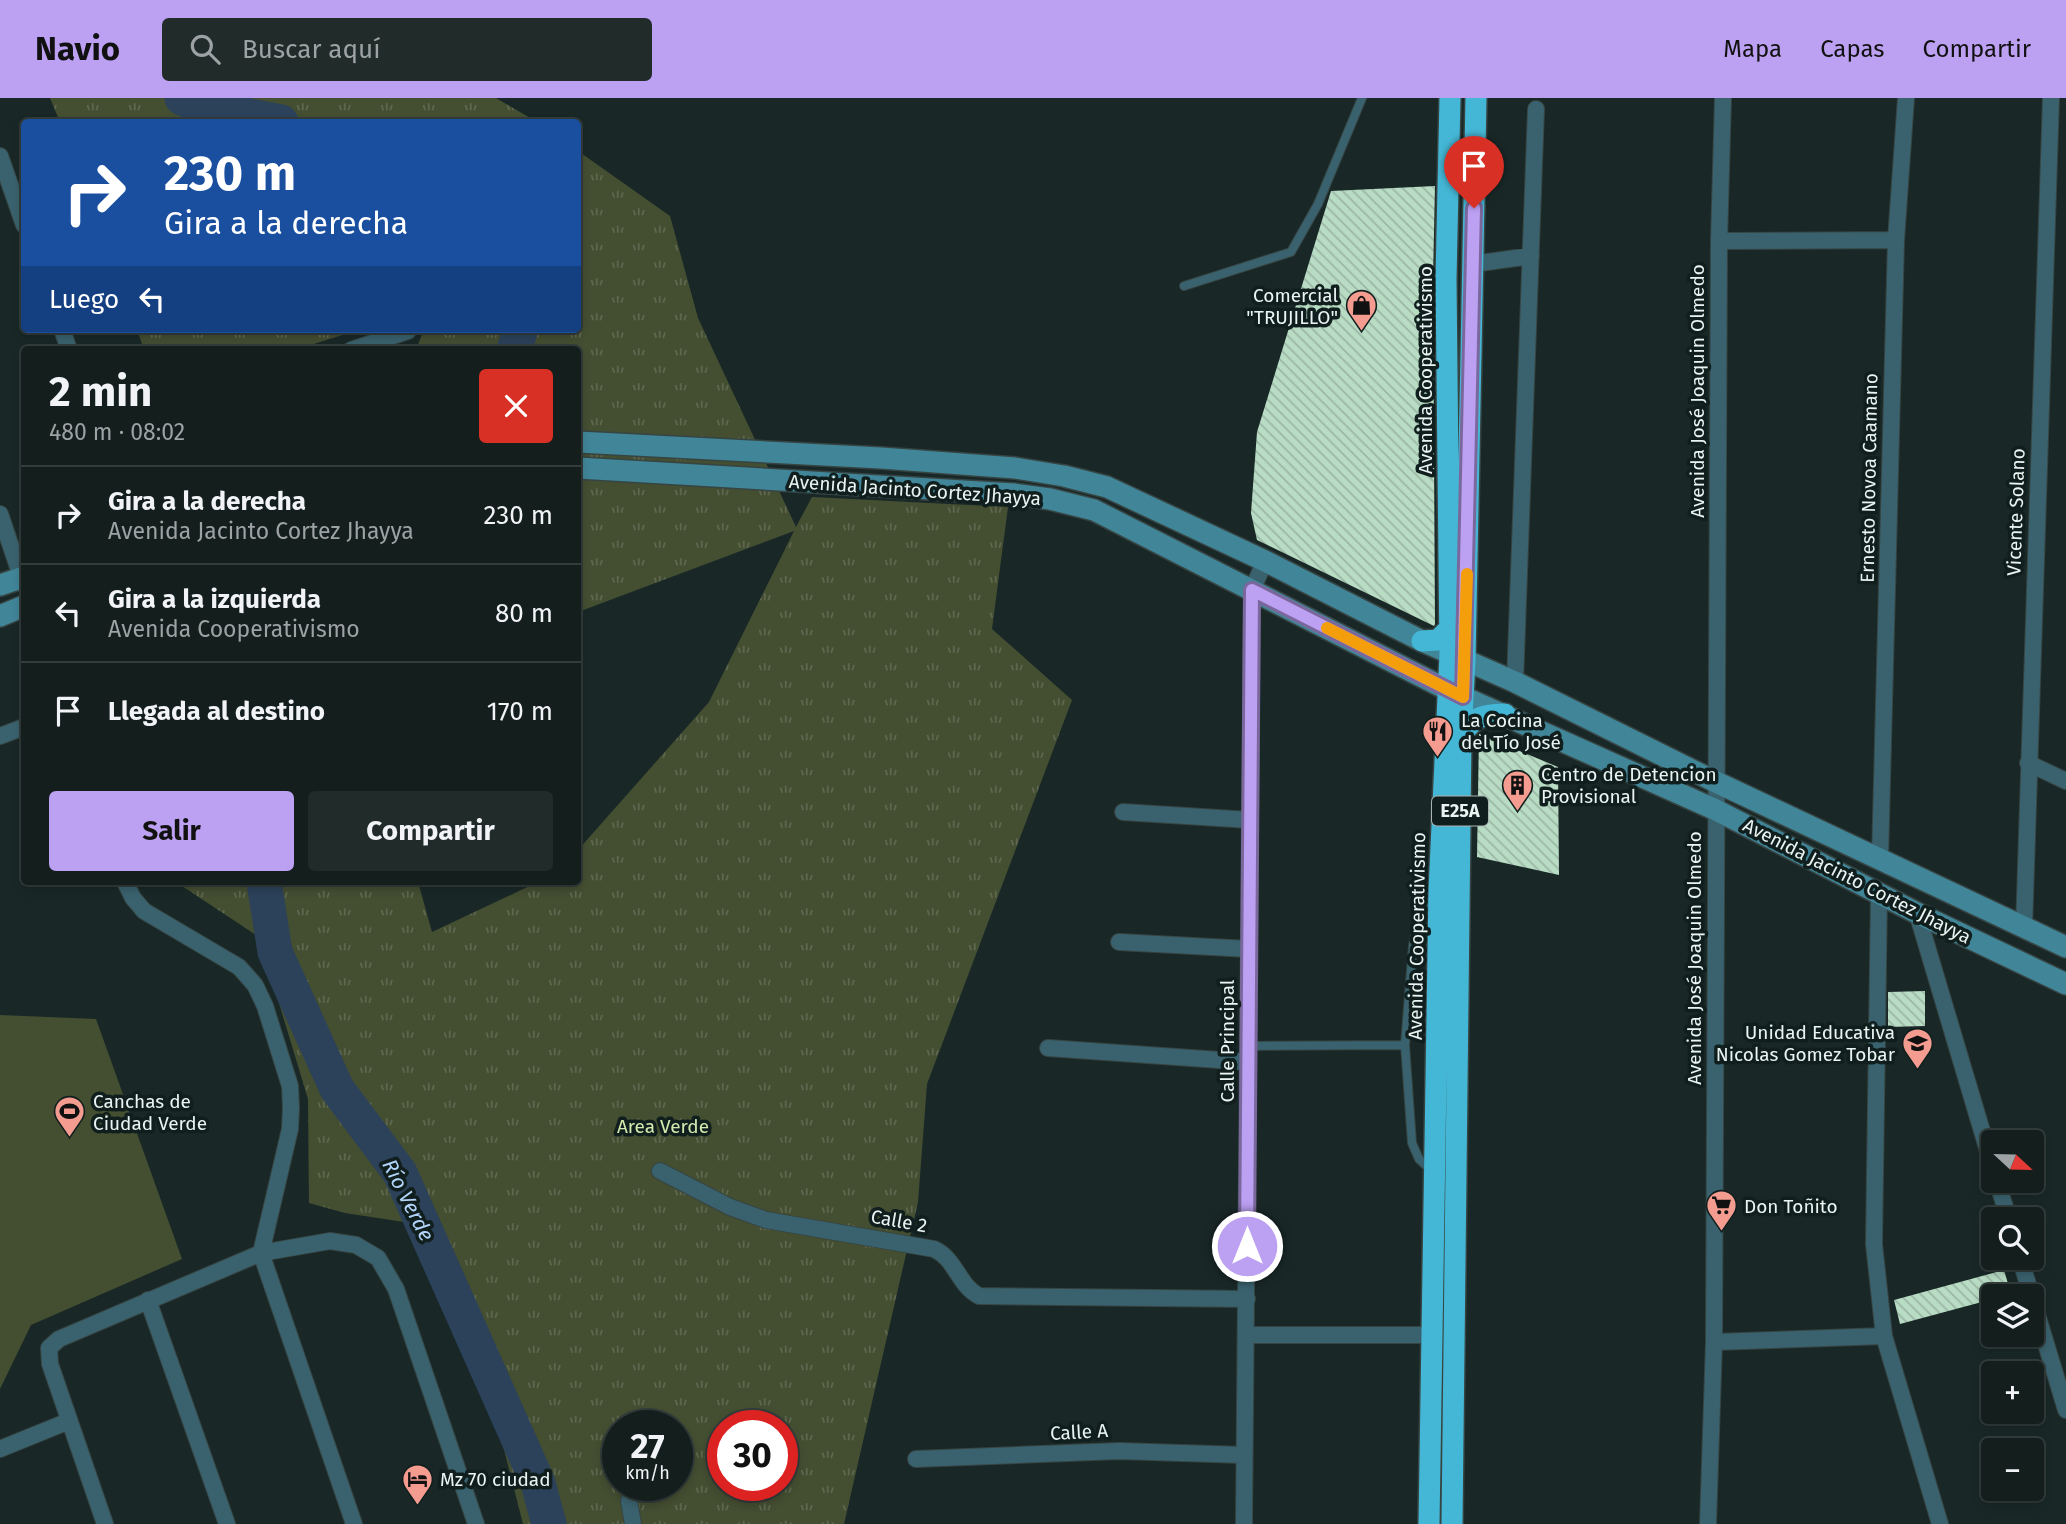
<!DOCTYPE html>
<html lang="es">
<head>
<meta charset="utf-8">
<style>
	:root { --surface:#131e1d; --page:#202b2a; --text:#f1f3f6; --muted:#9da2a4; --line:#323c3b; --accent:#bca0f2 }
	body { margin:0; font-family:"Fira Sans",sans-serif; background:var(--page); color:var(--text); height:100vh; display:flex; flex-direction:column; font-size:26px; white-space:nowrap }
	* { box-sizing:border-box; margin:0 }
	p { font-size:23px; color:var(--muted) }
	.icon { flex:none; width:38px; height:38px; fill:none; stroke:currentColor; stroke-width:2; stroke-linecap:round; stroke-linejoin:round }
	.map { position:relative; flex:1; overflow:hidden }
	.panel { position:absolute; left:21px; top:248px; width:560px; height:539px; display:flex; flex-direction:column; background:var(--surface); border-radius:7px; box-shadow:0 4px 10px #0003,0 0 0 2px var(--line) }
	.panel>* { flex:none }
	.hud { position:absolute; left:21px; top:21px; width:560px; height:214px; border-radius:7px; box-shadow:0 4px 10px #0003,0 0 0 2px var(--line); background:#1a4fa0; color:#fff; overflow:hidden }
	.needle { width:46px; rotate:112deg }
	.buttons { position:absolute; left:1981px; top:1032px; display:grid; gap:14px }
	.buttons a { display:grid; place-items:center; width:63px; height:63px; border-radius:7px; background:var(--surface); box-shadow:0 4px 10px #0003,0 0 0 2px var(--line); font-size:35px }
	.speed { position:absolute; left:602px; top:1312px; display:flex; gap:14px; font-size:35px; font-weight:700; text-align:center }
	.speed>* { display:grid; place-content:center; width:91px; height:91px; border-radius:50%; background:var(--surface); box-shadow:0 4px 10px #0003,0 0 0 2px var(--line); line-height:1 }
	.speed small { font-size:18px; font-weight:400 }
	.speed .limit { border:10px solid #d22; background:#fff; color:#111 }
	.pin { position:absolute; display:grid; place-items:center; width:60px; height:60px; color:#fff; margin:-72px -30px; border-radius:50% 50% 50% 0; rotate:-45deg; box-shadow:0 0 7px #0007 }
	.pin .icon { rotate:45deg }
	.me { position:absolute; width:77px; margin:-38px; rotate:0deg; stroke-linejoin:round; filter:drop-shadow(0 0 5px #0008) }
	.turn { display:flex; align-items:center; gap:24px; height:147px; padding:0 28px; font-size:32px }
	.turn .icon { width:91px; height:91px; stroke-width:2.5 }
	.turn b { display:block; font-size:49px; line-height:60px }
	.then { display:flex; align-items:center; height:66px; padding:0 28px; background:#0003; gap:14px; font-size:26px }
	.round { display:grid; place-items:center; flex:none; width:74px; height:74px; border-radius:7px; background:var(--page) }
	.head { display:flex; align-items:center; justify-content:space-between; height:119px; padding:0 28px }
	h1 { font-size:42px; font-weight:700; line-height:52px }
	.primary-button { display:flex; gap:14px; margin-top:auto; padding:14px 28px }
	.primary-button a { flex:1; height:80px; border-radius:7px; background:var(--accent); color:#111; font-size:28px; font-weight:700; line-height:80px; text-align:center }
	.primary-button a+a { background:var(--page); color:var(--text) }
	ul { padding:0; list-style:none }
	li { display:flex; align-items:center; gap:21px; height:98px; padding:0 28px; border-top:2px solid var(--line) }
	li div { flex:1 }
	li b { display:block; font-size:26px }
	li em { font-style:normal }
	header { display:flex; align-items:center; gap:42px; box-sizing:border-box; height:98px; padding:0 35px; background:var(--accent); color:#111 }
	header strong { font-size:33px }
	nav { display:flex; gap:38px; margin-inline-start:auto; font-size:24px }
	.search { width:490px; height:63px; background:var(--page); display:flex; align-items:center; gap:18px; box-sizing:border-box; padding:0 24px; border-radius:7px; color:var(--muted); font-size:26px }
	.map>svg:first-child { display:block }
	.park { fill:url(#park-tufts); fill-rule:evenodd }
	.pitch { fill:#444e31 }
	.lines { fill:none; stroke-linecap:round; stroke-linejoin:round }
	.river { stroke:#2c425a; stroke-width:35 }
	.building { fill:url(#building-back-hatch) }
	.lane-casing { stroke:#364543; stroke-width:10 }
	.street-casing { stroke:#364543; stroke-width:18 }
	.secondary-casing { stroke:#364543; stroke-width:24 }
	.highway-casing { stroke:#364543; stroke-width:24 }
	.lane { stroke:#3a626e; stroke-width:8 }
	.street { stroke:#3a626e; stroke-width:16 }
	.secondary { stroke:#418598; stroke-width:21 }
	.highway { stroke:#45b7d6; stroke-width:21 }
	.route-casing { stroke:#7a689d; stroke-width:18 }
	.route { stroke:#bca0f2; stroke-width:12 }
	.slow { stroke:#f59e0b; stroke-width:12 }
	.labels { text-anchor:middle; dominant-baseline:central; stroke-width:7; stroke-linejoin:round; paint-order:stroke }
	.shield { fill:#101f1d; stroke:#a9b4b2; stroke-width:2 }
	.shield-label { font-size:18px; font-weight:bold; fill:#eaf4f2 }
	.poi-label { font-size:19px; fill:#eaf4f2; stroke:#101f1d; text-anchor:start }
	.street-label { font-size:19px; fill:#eaf4f2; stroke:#101f1d }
	.park-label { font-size:19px; fill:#d4e9ae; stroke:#101f1d }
	.water-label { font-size:21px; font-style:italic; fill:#b2d4f9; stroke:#101f1d }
</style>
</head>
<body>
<header>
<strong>Navio</strong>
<div class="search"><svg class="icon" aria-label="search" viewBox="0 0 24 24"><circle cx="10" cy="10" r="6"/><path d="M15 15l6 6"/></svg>Buscar aquí</div>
<nav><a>Mapa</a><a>Capas</a><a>Compartir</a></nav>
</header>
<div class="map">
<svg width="2066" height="1426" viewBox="0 0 2066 1426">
	<defs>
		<pattern id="park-tufts" width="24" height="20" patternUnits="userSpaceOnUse" patternTransform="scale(1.75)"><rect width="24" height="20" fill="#444e31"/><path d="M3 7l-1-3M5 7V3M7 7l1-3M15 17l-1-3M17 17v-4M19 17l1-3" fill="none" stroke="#5f684f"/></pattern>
		<pattern id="building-back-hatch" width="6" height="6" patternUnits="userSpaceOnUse" patternTransform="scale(1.75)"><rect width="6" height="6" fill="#b8dcc4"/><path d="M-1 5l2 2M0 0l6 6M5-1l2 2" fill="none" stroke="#9cb7a5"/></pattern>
	</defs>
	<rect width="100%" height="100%" fill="#192827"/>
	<path class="park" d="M50,0H496L537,24H60Z
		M578,53L670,118L698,220L796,429L812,399L1008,409L992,531L1072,602L927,986L918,1104L844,1426H523L475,1238L424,1127L345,1115L309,1105L308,1001L259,839L176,784H418L432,834L538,784H578V752L709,604L794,433L578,514V252H416L424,231H578ZM618,1328H677V1388H618ZM723,1328H782V1388H723Z
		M137,231H362L294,252H144Z"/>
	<path class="pitch" d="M0,917L96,921L182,1161L31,1227L0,1291Z"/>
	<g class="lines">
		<path class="river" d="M182,0L199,8L281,24
			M514,252L521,231
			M264,784L275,854L337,991L400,1075L538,1385L549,1426"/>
	</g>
	<path class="building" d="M1435,88L1433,181L1435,526L1434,528L1257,442L1251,415L1257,334L1331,93Z
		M1479,636L1558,669L1559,777L1477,759Z
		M1925,893V928L1888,929V894Z
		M2004,1172L2011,1196L1993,1199V1201L1900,1226L1894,1202Z"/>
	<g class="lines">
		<defs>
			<path id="lane" d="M1184,188L1291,154L1318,106L1362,0
				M1248,948L1405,947
				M1431,1072L1419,1061L1412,1045L1405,947L1413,848L1419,818L1423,810L1435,799"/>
			<path id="street" d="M0,58L24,127
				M1719,143L1896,142
				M1473,166L1531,158
				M62,231L69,252
				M351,252L408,233
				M0,416L24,487
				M1515,584L1536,11
				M0,638L24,629
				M2028,665L2066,683
				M1123,714L1250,722
				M1880,761L1896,142L1906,0
				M125,784L133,800L144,813L239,869L255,887L265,908L290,988L291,1010L290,1031L261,1155L354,1426
				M1879,796L1874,1146L1884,1238L1940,1426
				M1917,815L1993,1070
				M2024,830L2051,0
				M1119,844L1249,851
				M1048,950L1248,964
				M660,1073L730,1109L766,1122L934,1151C956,1161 958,1187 979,1198L1247,1201
				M1997,1083L2009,1122
				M2020,1160L2066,1312
				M148,1202L227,1426
				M1246,1237H1431
				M1714,1244L1884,1238
				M0,1351L69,1323
				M916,1361L1119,1353L1244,1357
				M629,1403L633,1426
				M105,1426L50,1266L49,1250L59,1241L261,1155L330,1143L356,1147L378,1160L396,1191L476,1426
				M1244,1426L1252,492L1265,463
				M1708,1426L1714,1244L1719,143L1723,0"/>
			<path id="secondary" d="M578,344L881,360L1015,370L1064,378L1107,389L1265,463L1422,543L1515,584L1716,684L2066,849
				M578,370L1014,396L1050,401L1094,412L1448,592L1716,712L1917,815L2066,886
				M0,487L24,479
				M0,518L24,508"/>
			<path id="highway" d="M1422,543L1438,542L1450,530
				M1461,637C1476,618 1480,617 1505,616
				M1429,1426L1439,792L1450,556L1446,181L1450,0
				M1452,1426L1461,637L1465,563L1476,0"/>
		</defs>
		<use href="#lane" class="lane-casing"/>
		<use href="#street" class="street-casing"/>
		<use href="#secondary" class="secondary-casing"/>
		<use href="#highway" class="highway-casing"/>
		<use href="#lane" class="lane"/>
		<use href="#street" class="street"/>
		<use href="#secondary" class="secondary"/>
		<use href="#highway" class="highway"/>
	</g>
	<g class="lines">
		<defs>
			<path id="route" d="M1247,1148L1252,492L1463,599L1474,110"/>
		</defs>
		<use href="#route" class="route-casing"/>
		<use href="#route" class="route"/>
		<path class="slow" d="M1327,530L1463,599L1467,476"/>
	</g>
	<defs>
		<symbol id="shop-pin" viewBox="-11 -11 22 30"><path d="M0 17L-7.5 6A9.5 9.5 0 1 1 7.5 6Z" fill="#f59c90" stroke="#101f1d"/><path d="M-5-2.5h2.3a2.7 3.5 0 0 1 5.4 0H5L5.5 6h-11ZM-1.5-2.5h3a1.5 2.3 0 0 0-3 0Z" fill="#111"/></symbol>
		<symbol id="restaurant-pin" viewBox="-11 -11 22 30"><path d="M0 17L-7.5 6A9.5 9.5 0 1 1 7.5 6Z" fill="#f59c90" stroke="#101f1d"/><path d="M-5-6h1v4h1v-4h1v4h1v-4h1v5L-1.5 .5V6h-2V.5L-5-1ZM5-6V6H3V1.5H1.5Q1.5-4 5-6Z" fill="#111"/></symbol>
		<symbol id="building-pin" viewBox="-11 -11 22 30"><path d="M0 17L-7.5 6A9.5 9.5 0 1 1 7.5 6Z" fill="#f59c90" stroke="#101f1d"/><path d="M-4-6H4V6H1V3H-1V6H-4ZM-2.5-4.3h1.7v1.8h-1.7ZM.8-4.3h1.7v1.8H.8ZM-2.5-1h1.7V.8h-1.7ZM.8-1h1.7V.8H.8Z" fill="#111"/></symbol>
		<symbol id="school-pin" viewBox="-11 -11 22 30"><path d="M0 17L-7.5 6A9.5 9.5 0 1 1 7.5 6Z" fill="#f59c90" stroke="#101f1d"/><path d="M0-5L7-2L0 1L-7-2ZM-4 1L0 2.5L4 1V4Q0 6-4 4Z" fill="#111"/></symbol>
		<symbol id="stadium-pin" viewBox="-11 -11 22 30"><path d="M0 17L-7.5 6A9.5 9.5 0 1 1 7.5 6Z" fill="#f59c90" stroke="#101f1d"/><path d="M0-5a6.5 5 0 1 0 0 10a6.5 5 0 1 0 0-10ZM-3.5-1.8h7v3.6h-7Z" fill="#111"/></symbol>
		<symbol id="supermarket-pin" viewBox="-11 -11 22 30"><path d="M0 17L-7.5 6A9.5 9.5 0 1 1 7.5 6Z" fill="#f59c90" stroke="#101f1d"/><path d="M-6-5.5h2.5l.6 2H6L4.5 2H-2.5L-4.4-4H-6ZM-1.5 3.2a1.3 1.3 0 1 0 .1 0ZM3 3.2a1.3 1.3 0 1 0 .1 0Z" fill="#111"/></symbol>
		<symbol id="hotel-pin" viewBox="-11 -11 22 30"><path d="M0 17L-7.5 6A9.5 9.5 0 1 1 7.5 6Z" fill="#f59c90" stroke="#101f1d"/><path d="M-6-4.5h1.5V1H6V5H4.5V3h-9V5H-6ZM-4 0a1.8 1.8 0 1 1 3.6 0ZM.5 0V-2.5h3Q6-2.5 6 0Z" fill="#111"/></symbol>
	</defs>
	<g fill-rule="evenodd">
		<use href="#shop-pin" x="1344" y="190" width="35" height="47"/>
		<use href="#restaurant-pin" x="1420" y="616" width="35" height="47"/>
		<use href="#building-pin" x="1500" y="670" width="35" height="47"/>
		<use href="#school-pin" x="1900" y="928" width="35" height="47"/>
		<use href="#stadium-pin" x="52" y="996" width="35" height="47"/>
		<use href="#supermarket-pin" x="1704" y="1090" width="35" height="47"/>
		<use href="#hotel-pin" x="400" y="1364" width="35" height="47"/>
	</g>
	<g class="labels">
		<rect class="shield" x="1432" y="698.5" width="56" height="29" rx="5"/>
		<g class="shield-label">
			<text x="1460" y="713">E25A</text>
		</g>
		<g class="poi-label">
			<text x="1338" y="197" text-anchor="end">Comercial<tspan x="1338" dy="22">"TRUJILLO"</tspan></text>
			<text x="1461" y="622">La Cocina<tspan x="1461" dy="22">del Tío José</tspan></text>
			<text x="1541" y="676">Centro de Detencion<tspan x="1541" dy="22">Provisional</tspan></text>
			<text x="1895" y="934" text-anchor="end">Unidad Educativa<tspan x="1895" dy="22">Nicolas Gomez Tobar</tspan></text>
			<text x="93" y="1003">Canchas de<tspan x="93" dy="22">Ciudad Verde</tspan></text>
			<text x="1744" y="1108">Don Toñito</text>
			<text x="440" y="1381">Mz 70 ciudad</text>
		</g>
		<g class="street-label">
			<text transform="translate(1425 272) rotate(-90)">Avenida Cooperativismo</text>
			<text transform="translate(1697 293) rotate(-90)">Avenida José Joaquin Olmedo</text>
			<text transform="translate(1869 380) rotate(-89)">Ernesto Novoa Caamano</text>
			<text transform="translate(915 392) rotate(4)">Avenida Jacinto Cortez Jhayya</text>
			<text transform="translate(2016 414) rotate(-88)">Vicente Solano</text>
			<text transform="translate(1857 783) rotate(27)">Avenida Jacinto Cortez Jhayya</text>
			<text transform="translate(1417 838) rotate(-89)">Avenida Cooperativismo</text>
			<text transform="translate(1694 860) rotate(-90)">Avenida José Joaquin Olmedo</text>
			<text transform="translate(1227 943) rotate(-90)">Calle Principal</text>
			<text transform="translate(899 1123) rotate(10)">Calle 2</text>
			<text transform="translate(1079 1334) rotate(-3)">Calle A</text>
		</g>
		<g class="park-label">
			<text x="663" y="1028">Area Verde</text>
		</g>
		<g class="water-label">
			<text transform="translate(408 1102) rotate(63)">Río Verde</text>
		</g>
	</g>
</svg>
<div class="buttons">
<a><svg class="needle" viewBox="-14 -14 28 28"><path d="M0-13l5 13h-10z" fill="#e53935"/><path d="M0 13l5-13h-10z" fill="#9da2a4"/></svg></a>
<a><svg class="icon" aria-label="search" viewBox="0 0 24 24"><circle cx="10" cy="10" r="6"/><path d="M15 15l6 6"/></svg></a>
<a><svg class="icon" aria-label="layers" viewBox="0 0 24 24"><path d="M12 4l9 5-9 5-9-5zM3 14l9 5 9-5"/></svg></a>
<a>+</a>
<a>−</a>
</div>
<div class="speed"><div>27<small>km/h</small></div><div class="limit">30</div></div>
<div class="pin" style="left:1474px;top:110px;background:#d93025"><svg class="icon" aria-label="arrive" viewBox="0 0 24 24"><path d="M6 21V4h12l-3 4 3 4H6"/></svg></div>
<svg class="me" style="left:1247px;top:1148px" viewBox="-20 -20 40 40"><circle r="17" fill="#bca0f2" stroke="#fff" stroke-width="3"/><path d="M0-11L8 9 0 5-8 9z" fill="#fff"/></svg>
<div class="hud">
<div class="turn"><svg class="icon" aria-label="right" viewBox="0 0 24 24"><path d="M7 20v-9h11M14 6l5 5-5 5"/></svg><div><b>230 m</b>Gira a la derecha</div></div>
<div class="then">Luego<svg class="icon" aria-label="left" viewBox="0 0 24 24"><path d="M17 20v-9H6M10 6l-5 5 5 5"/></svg></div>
</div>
<section class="panel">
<div class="head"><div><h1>2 min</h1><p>480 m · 08:02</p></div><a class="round" style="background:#d93025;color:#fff"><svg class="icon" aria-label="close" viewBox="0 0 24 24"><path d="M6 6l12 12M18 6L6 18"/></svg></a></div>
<ul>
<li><svg class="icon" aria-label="right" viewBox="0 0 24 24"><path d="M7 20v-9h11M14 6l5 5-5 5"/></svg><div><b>Gira a la derecha</b><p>Avenida Jacinto Cortez Jhayya</p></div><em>230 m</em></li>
<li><svg class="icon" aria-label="left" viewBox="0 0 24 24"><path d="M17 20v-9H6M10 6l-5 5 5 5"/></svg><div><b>Gira a la izquierda</b><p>Avenida Cooperativismo</p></div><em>80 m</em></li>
<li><svg class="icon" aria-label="arrive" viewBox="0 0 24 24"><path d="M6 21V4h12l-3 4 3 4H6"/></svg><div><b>Llegada al destino</b></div><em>170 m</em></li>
</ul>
<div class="primary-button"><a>Salir</a><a>Compartir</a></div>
</section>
</div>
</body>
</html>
